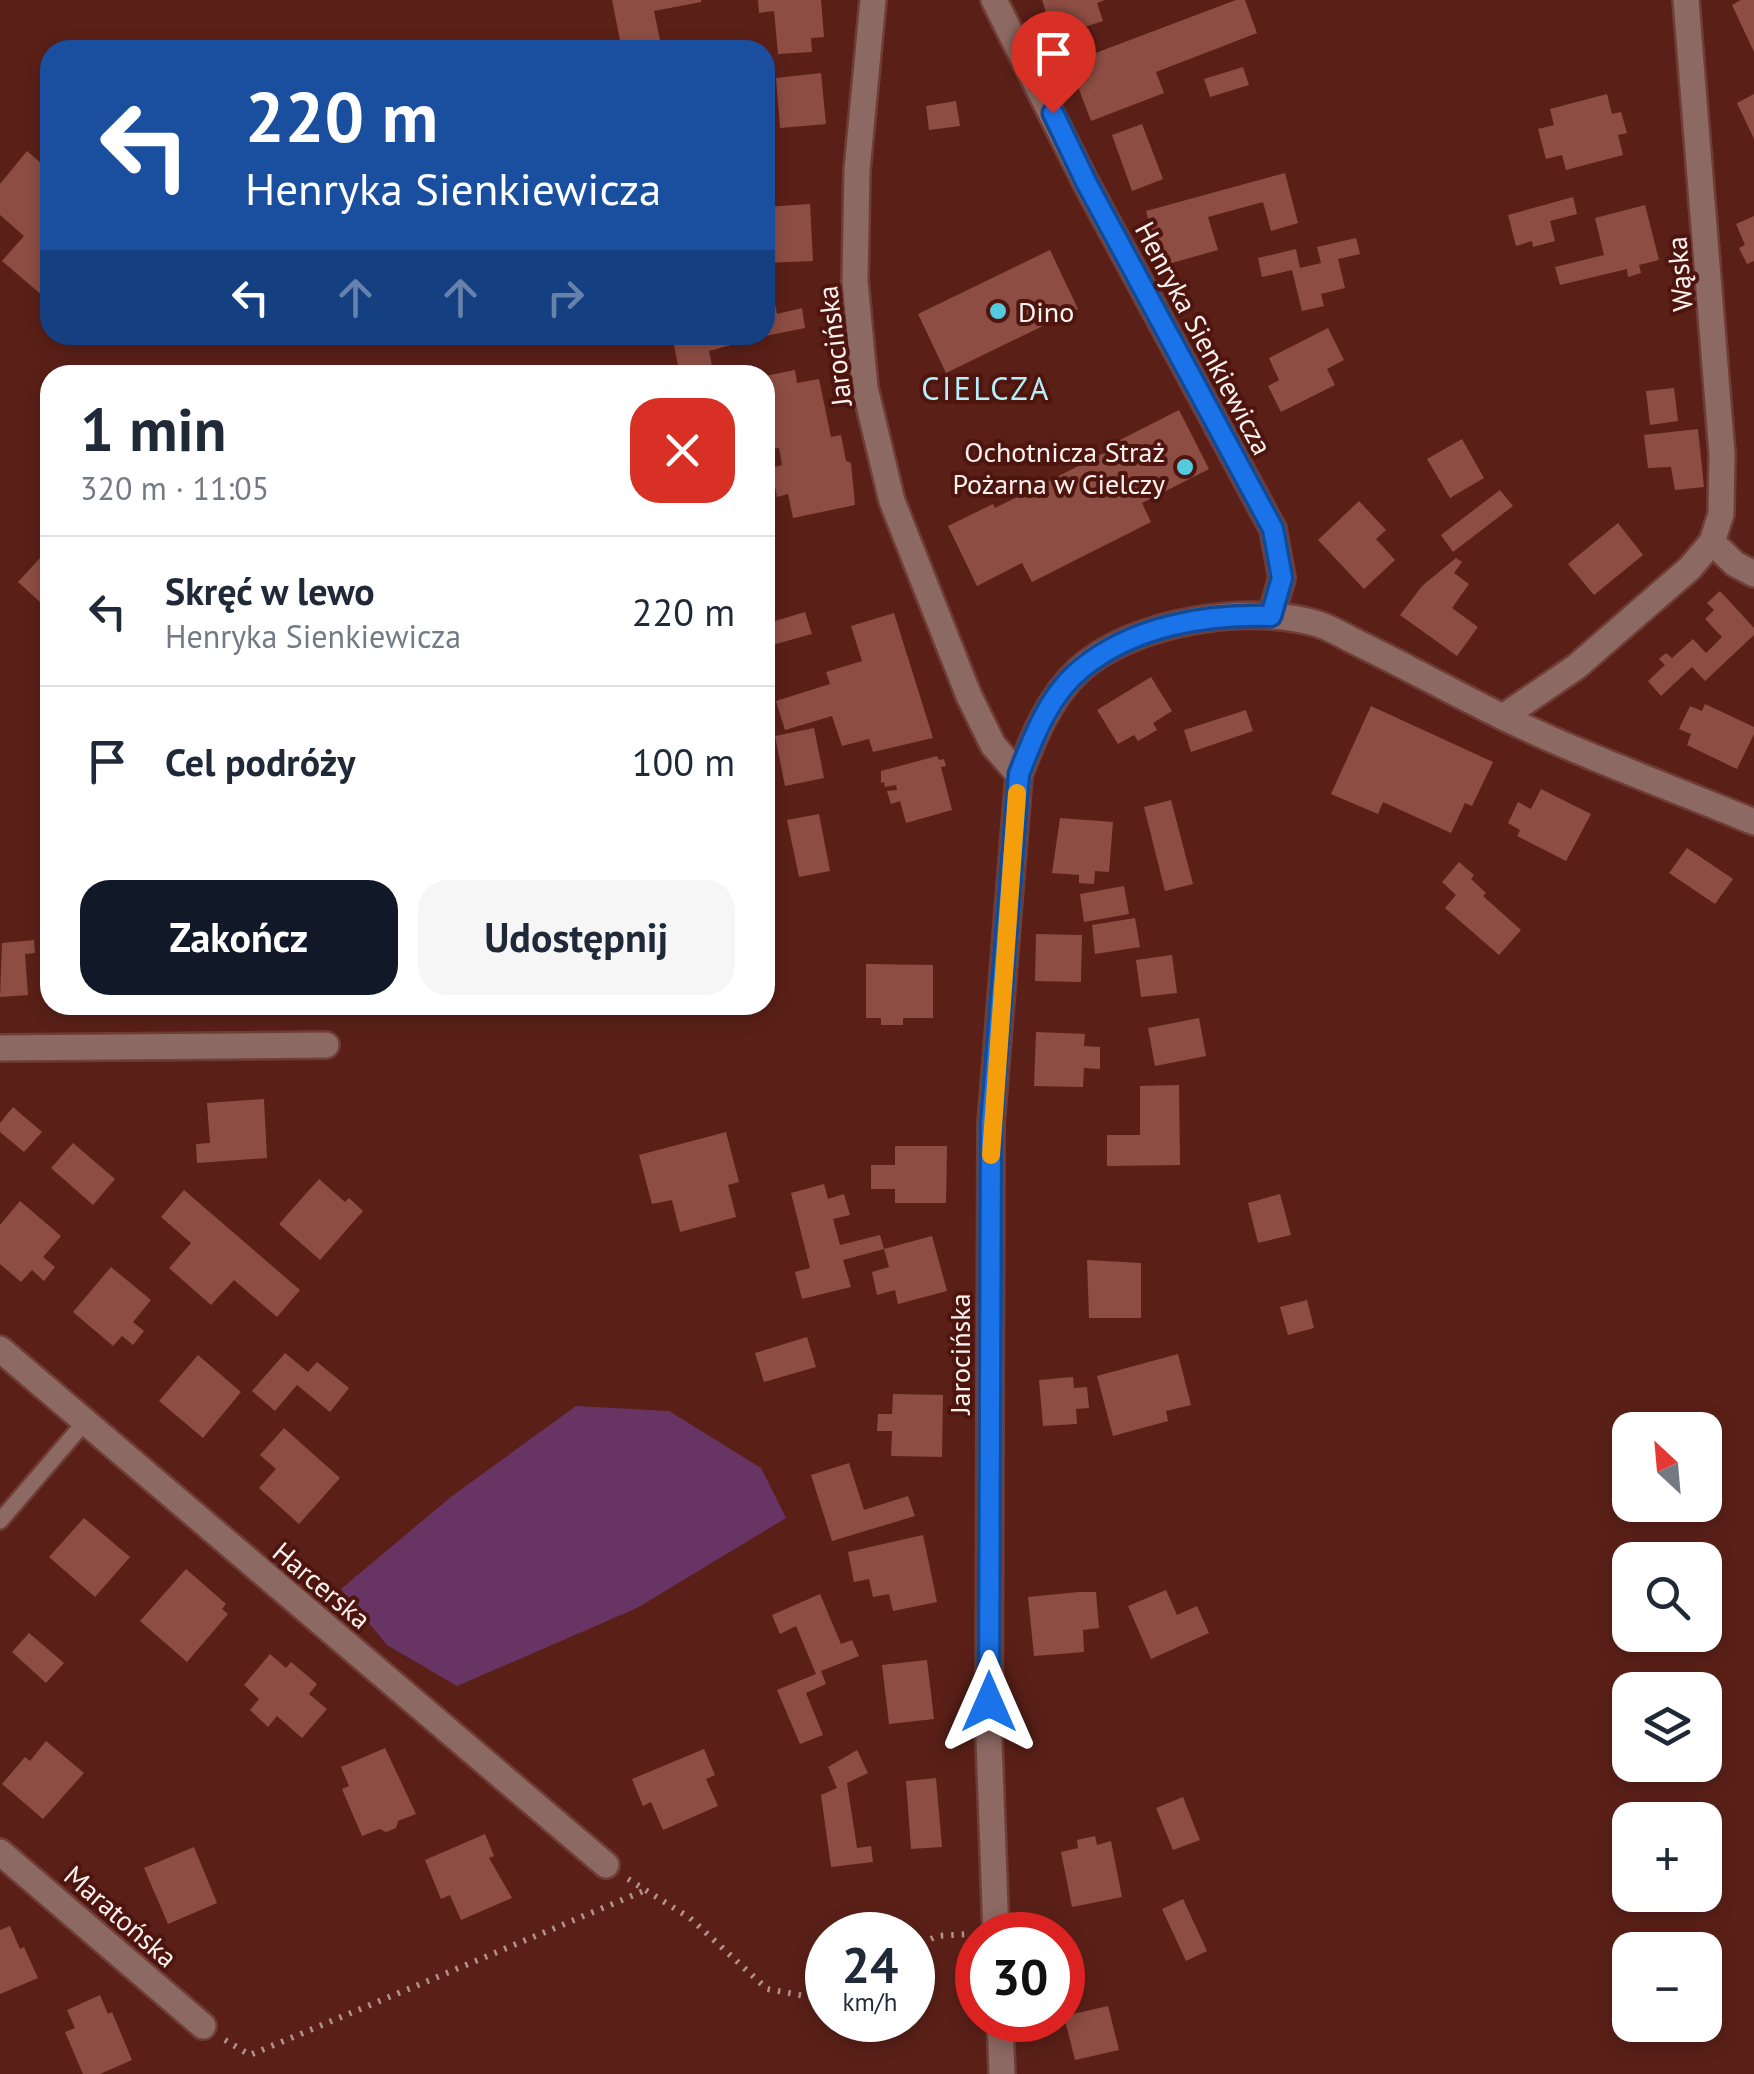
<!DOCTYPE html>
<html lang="pl">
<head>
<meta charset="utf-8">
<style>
	:root { --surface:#fff; --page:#f6f6f7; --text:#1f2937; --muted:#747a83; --line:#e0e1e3; --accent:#111827 }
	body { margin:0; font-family:"PT Sans",sans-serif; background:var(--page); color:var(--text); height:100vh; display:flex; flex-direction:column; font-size:38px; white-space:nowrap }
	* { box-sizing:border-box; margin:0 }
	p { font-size:32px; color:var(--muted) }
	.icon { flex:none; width:55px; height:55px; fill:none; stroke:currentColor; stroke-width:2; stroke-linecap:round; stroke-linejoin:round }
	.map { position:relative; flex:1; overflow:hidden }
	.details { position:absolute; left:40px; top:365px; width:735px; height:650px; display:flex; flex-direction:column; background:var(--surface); border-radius:30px; box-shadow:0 5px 15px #0003 }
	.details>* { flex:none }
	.banner { position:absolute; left:40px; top:40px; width:735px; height:305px; border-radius:30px; box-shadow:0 5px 15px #0003; background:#1a4fa0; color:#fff; overflow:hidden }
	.needle { width:65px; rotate:334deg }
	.controls { position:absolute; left:1612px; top:1412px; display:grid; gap:20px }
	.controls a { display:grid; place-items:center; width:110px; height:110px; border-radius:20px; background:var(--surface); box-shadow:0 5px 15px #0003; font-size:50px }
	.speed { position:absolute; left:805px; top:1912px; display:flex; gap:20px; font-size:50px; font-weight:700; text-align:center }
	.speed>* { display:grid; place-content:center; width:130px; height:130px; border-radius:50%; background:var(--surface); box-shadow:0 5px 15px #0003; line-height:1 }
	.speed small { font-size:25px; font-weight:400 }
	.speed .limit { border:15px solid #d22; background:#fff; color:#111 }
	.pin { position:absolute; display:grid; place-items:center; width:85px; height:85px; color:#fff; margin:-102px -42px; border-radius:50% 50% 50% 0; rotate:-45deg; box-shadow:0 0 10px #0007 }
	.pin .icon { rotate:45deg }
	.me { position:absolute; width:110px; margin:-55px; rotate:0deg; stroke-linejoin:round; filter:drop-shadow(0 0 8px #0008) }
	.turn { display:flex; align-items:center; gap:35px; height:210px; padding:0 40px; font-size:45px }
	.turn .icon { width:130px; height:130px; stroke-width:2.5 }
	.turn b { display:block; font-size:70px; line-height:85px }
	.lanes { display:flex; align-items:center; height:95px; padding:0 40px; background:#0003; justify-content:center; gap:50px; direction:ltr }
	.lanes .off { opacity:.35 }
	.round { display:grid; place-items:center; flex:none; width:105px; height:105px; border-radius:30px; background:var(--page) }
	.headline { display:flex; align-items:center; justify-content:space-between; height:170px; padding:0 40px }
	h1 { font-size:60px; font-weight:700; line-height:75px }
	.cta { display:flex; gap:20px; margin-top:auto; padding:20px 40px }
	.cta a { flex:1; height:115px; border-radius:30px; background:var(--accent); color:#fff; font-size:40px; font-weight:700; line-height:115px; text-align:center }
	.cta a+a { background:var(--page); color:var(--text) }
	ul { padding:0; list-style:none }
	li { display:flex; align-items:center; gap:30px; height:150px; padding:0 40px; border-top:2px solid var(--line) }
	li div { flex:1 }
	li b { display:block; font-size:38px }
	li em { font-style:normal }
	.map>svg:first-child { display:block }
	.green { fill:#683464 }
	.building { fill:#8d4d43 }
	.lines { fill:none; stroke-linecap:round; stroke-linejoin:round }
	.service-casing { stroke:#703d36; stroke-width:20 }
	.minor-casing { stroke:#703d36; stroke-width:30 }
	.path { stroke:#b1928d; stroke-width:6; stroke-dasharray:2.5 8; stroke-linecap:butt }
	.service { stroke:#8c6962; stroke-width:15 }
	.minor { stroke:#8c6962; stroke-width:25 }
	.route-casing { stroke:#114b97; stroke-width:25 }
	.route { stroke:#1a73e8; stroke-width:18 }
	.slow { stroke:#f59e0b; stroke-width:18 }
	.poi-dot { fill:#54cade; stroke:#4e150e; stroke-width:4 }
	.labels { text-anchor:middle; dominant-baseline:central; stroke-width:8; stroke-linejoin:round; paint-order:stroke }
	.street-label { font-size:28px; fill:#faf2f0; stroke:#4e150e }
	.poi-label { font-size:28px; fill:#faf2f0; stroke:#4e150e; text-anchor:start }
	.quarter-label { font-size:32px; letter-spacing:2.5px; fill:#b5eff9; stroke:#4e150e }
</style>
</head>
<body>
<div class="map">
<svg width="1754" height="2074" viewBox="0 0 1754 2074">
	<rect width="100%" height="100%" fill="#5a2018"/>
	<path class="green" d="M576,1406L669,1411L761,1468L786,1518L637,1608L457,1686L387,1645L341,1589L452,1496Z"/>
	<path class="building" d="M612,0H701V2L654,11L662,50H622Z
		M758,0H821L824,37L811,38L812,52L778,54L774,11L759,13Z
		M1042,0H1105L1097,3L1103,21L1054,37Z
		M1236,0H1245L1257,33L1156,72L1164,93L1091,121L1069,63Z
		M1741,0H1754V52L1732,5Z
		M1243,67L1249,85L1210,97L1204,79Z
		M821,73L826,124L780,128L776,78Z
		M1607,94L1612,114L1621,112L1627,133L1618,135L1623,155L1566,170L1562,155L1546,159L1538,129L1554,125L1550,109Z
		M1754,94V139L1737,103Z
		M956,101L960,126L929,130L926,106Z
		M1142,124L1163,179L1132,191L1112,135Z
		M27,151L50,171V302L2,261L24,236L0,215V184Z
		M1285,173L1298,223L1271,231L1263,202L1208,217L1218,250L1161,266L1146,211Z
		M1573,197L1577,214L1550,221L1555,241L1533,247L1532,241L1516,246L1508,215Z
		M810,204L813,261L765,263V207Z
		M1645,205L1659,260L1639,265L1641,273L1628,277L1627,269L1560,285L1555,267L1604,255L1595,218Z
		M1754,216V261L1747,264L1739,248L1745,245L1736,224Z
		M1356,238L1360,254L1338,259L1345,288L1321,294L1324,306L1302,311L1292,270L1262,277L1258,258L1296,249L1300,268L1321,263L1317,247Z
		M1050,250L1078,309L946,373L918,314Z
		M773,294L777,314L802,308L805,328L765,336V296Z
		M1328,328L1344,360L1327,369L1335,385L1281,412L1268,386L1279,380L1269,358Z
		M672,335H763L764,336L709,351L714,375H680Z
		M795,370L797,383L819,379L831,437L841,435L846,461L851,463L855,505L793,518L788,494L777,497L771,468L782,465L779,448L765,450V416L773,415L765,376Z
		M1674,388L1678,421L1650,425L1646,391Z
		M1179,410L1209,469L1142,503L1151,522L1032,582L1022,563L977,586L948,526L993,504L995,508L1114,448L1112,444Z
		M1698,429L1704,487L1675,490L1671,467L1648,468L1644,435Z
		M1462,439L1484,478L1450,498L1427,459Z
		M1500,490L1513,506L1453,552L1441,535Z
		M1359,501L1386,530L1376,539L1395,560L1364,589L1318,540Z
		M1618,523L1643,555L1594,595L1568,564Z
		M50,547V611L18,582Z
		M1456,558L1462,562L1454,573L1469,584L1452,608L1478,627L1457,656L1400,615L1422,586Z
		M1720,591L1754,628V635L1705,681L1692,667L1661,696L1648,681L1665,665L1659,659L1666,653L1672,658L1693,639L1706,653L1722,637L1705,619L1714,610L1707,603Z
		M805,612L812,634L765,647V624Z
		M894,613L933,738L873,752L869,739L842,746L832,716L785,730L776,701L830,684L826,672L862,661L851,626Z
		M1151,677L1172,711L1153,723L1157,730L1138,741L1134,735L1118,744L1097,710Z
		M1705,704L1754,727V734L1737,769L1687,745L1691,734L1679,729L1690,706L1702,711Z
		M1371,706L1493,762L1472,806L1465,803L1451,833L1383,802L1378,814L1331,794Z
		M1246,710L1253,731L1191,752L1184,730Z
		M814,728L824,778L785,786L775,736Z
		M937,756L939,760L944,759L946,766L941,767L952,810L906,823L900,801L891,804L887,791L897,790L896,785L885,787L884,782L881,783V771Z
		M1541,789L1591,814L1566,861L1517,836L1520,830L1508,823L1518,802L1531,809Z
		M1171,800L1193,884L1165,891L1144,807Z
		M819,814L830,871L799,877L787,820Z
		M1060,818L1113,822L1109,872L1095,871L1094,884L1079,883V875L1052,873Z
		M1687,848L1733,879L1715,904L1669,873Z
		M1459,862L1474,875L1471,879L1486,893L1483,896L1521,930L1499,955L1445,908L1456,895L1442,882Z
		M1124,886L1129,914L1084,922L1080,894Z
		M1135,918L1140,947L1095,954L1092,925Z
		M1036,934L1082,935L1081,982L1035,981Z
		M34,940L35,953L25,954L28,995L0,997L2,943Z
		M1172,955L1177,993L1141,997L1136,960Z
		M866,964L933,965V1018H903V1025H881V1018H866Z
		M1199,1018L1206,1056L1155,1066L1148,1028Z
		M1036,1032L1085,1034L1084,1046L1100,1047V1069L1084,1068L1083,1087L1034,1086Z
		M1179,1085L1180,1165L1107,1166V1135H1140V1086Z
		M264,1099L267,1158L197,1163L196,1144L210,1143L207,1103Z
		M13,1107L42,1132L24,1152L0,1132V1123Z
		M726,1132L739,1182L728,1185L736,1217L680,1232L672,1200L652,1204L639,1155Z
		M73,1143L115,1179L93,1205L51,1168Z
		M895,1146H947L946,1203H895V1189H871V1165H895Z
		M319,1179L345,1202L349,1198L363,1211L320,1260L279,1224Z
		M824,1184L828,1199L844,1194L850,1215L833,1219L840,1245L880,1235L884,1249L843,1260L851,1287L802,1299L795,1272L810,1268L791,1193Z
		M184,1190L300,1290L277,1317L234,1280L211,1305L169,1268L191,1243L161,1217Z
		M1280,1194L1291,1235L1258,1243L1248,1203Z
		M20,1201L61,1236L43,1257L55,1267L44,1281L32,1270L21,1282L0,1264V1225Z
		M932,1236L947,1291L898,1304L895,1290L877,1295L872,1272L889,1267L884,1249Z
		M1087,1260L1141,1263V1318H1089Z
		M111,1267L151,1300L133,1322L144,1331L133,1345L122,1336L113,1346L73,1312Z
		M1307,1300L1314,1328L1288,1335L1280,1307Z
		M807,1337L816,1367L764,1382L755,1353Z
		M285,1353L308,1372L317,1362L349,1388L330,1412L297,1385L275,1411L252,1391Z
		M1178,1354L1191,1405L1166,1411L1168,1421L1113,1436L1097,1376Z
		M198,1355L241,1392L203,1438L159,1401Z
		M1073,1377L1074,1388L1087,1387L1089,1408L1076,1409L1077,1424L1043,1426L1039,1380Z
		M893,1394L943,1395L942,1457L891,1456L892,1431H877L878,1414H892Z
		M284,1428L340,1478L299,1524L259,1488L276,1469L260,1455Z
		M849,1463L864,1510L908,1496L915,1516L832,1541L811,1475Z
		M84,1518L130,1557L95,1597L49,1557Z
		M923,1535L937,1602L893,1611L889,1594L873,1597L869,1579L854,1582L848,1552Z
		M186,1569L226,1604L222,1609L228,1614L187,1662L140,1621Z
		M1166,1590L1177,1615L1197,1606L1209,1633L1151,1659L1128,1606Z
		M1079,1592H1096L1099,1628L1083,1630L1084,1652L1034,1656L1028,1597Z
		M820,1594L841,1644L852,1640L859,1656L821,1671L826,1684L806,1693L823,1735L800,1744L777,1690L816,1674L796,1626L780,1634L772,1615Z
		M29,1633L64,1663L46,1683L12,1652Z
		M270,1654L286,1668L291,1662L317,1684L309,1694L327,1709L302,1738L277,1716L268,1727L250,1710L259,1699L244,1685Z
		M927,1660L934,1719L889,1724L882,1665Z
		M46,1741L84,1773L43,1819L2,1784L25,1757L30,1761Z
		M385,1748L416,1814L398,1821L396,1828L386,1832L380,1829L362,1836L342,1789L349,1786L341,1767Z
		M704,1749L715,1775L706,1779L718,1806L663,1830L651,1802L643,1806L632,1779Z
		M857,1750L868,1773L847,1783L857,1848L871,1846L873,1862L831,1867L821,1795L837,1788L828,1767Z
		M936,1778L942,1847L911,1849L906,1781Z
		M1183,1797L1200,1840L1173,1850L1156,1808Z
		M485,1834L494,1856L489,1858L512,1898L461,1920L450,1895L441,1899L425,1860Z
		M1095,1836L1097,1845L1111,1841L1122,1897L1072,1907L1061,1852L1078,1848L1077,1840Z
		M194,1847L217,1903L168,1924L144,1868Z
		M1183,1899L1207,1951L1186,1961L1162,1909Z
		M10,1926L20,1949L24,1947L38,1978L0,1994V1930Z
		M100,1995L108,2014L112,2012L132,2060L100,2074H83L65,2032L75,2028L67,2010Z
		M1108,2006L1119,2050L1075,2060L1064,2016Z"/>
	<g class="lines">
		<defs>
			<path id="service" d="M0,1521L84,1423"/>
			<path id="minor" d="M873,0L857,170L855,281L865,388L892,501L969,696L993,745L1019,775
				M994,0L1086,183L1273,529L1282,578L1271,616
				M1712,542L1735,564L1754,574
				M1503,717L1576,667L1690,568L1712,542L1721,514L1722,454L1686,0
				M0,1048L326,1045
				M0,1349L606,1865
				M0,1852L203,2026
				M996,1935L989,1740L991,1124L1019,775C1033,738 1049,698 1079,670C1133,621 1249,603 1318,624C1334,629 1350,640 1366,647C1411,669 1456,694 1501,716C1583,756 1670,787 1754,822
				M1000,2020L1002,2074"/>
		</defs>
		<use href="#service" class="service-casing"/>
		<use href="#minor" class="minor-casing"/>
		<path class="path" d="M628,1879L690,1918L767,1989L811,1997L828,1989
			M912,1948L937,1936L968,1934
			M225,2040L250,2055L646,1890"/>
		<use href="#service" class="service"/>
		<use href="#minor" class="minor"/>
	</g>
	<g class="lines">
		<defs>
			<path id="route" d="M989,1702L991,1124L1019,774C1033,738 1049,695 1081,669C1133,626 1206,614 1271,616L1282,578L1273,529L1086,182L1053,113"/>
		</defs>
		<use href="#route" class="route-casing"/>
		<use href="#route" class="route"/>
		<path class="slow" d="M991,1155L1017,793"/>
	</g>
	<g class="poi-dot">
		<circle cx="998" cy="311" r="10"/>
		<circle cx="1185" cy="467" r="10"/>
	</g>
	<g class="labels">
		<g class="street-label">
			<text transform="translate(1679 274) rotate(-95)">Wąska</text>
			<text transform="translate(1204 338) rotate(62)">Henryka Sienkiewicza</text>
			<text transform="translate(834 346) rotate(-97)">Jarocińska</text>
			<text transform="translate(959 1354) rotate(-90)">Jarocińska</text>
			<text transform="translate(322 1585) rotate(40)">Harcerska</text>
			<text transform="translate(121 1916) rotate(41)">Maratońska</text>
		</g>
		<g class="poi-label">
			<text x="1018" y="311">Dino</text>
			<text x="1165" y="451" text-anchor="end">Ochotnicza Straż<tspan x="1165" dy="32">Pożarna w Cielczy</tspan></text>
		</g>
		<g class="quarter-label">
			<text x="986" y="388">CIELCZA</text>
		</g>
	</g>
</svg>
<div class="controls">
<a><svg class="needle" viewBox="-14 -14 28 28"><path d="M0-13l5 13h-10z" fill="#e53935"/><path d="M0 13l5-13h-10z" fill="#747a83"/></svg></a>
<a><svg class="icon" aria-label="search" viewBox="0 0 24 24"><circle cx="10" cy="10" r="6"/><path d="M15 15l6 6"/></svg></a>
<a><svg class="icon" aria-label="layers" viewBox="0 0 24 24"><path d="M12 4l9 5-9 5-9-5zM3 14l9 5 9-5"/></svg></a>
<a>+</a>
<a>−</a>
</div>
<div class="speed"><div>24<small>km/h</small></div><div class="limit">30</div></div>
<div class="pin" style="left:1053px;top:113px;background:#d93025"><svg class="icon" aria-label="arrive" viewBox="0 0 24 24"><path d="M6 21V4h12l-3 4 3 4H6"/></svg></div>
<svg class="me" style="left:989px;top:1702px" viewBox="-20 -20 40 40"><path d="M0-17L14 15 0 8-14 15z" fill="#1a73e8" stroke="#fff" stroke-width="4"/></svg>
<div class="banner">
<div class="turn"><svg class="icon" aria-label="left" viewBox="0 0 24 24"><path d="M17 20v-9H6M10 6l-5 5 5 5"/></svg><div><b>220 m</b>Henryka Sienkiewicza</div></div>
<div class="lanes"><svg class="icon" aria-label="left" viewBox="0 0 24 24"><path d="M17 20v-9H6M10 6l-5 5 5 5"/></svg><svg class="icon off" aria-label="ahead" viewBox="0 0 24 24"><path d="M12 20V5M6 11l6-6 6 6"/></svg><svg class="icon off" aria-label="ahead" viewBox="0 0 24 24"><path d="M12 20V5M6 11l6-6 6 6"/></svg><svg class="icon off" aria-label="right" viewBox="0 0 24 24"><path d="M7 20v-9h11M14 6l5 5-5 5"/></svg></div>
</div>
<section class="details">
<div class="headline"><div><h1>1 min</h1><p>320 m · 11:05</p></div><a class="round" style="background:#d93025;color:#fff"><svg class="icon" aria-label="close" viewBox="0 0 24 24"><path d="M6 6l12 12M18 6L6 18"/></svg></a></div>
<ul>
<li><svg class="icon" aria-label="left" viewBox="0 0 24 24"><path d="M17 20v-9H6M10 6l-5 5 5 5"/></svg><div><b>Skręć w lewo</b><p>Henryka Sienkiewicza</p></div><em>220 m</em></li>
<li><svg class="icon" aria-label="arrive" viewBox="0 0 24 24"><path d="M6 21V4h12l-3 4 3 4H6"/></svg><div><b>Cel podróży</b></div><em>100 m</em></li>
</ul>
<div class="cta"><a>Zakończ</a><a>Udostępnij</a></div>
</section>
</div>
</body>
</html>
